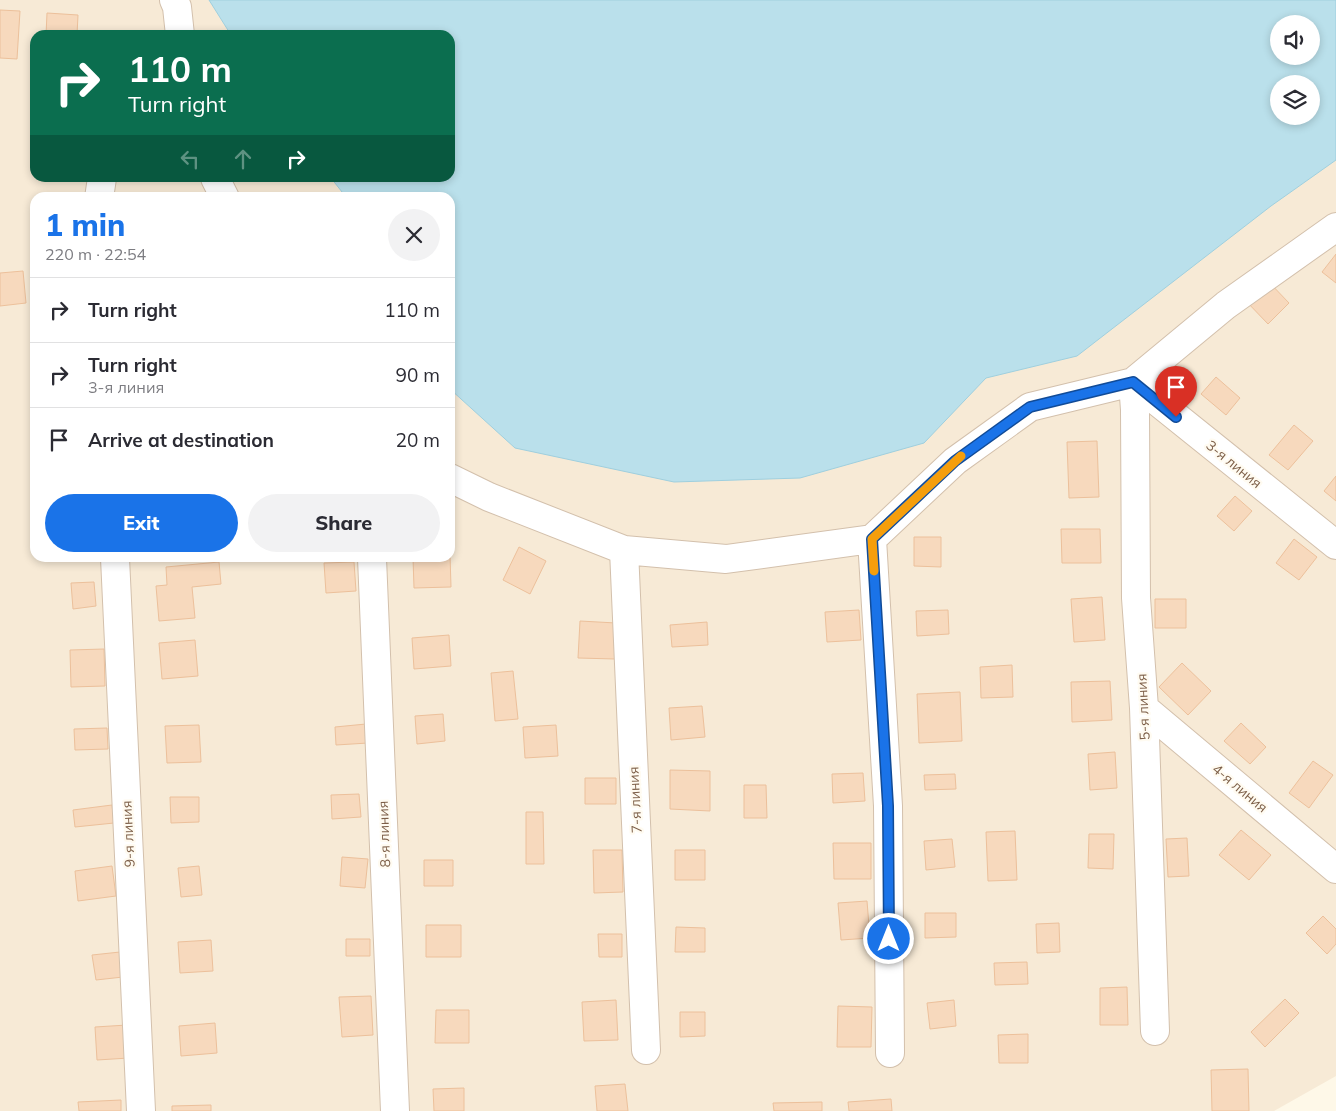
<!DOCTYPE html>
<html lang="en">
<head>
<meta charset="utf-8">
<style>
	:root { --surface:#fff; --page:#f2f2f3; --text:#2b2b33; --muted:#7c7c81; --line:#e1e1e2; --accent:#1a73e8 }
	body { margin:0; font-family:Mulish,sans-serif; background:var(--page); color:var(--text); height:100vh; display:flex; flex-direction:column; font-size:19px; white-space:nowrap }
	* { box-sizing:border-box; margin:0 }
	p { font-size:16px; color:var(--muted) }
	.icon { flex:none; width:28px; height:28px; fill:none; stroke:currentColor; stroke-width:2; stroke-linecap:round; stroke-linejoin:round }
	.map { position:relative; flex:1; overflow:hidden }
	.panel { position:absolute; left:30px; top:192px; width:425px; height:370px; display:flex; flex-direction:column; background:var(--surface); border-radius:15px; box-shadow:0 2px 8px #0003 }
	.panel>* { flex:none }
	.banner { position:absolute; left:30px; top:30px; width:425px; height:152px; border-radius:15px; box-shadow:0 2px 8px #0003; background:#0b6e4f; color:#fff; overflow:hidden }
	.buttons { position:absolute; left:1270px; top:15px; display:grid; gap:10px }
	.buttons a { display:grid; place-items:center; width:50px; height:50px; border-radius:50%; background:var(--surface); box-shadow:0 2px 8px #0003; font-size:25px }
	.pin { position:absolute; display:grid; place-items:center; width:42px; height:42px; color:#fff; margin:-51px -21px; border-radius:50% 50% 50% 0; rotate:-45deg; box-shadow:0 0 5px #0007 }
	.pin .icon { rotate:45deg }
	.me { position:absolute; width:55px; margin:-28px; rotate:0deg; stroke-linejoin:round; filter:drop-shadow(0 0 4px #0008) }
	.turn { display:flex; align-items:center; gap:18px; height:105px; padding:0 15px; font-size:22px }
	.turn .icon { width:65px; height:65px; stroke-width:2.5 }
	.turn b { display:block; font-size:35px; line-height:42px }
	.lanes { display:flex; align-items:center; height:48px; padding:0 15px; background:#0003; justify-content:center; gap:25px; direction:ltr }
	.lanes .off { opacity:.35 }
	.round { display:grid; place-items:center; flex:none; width:52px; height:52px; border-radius:26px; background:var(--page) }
	.overview { display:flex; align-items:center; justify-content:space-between; height:85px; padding:0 15px }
	h1 { font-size:30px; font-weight:800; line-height:38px; color:var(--accent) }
	.button { display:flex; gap:10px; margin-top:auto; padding:10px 15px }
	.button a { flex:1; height:58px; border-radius:30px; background:var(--accent); color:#fff; font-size:20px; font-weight:800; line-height:58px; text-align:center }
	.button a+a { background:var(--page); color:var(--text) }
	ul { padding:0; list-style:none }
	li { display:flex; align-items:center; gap:15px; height:65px; padding:0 15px; border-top:1px solid var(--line) }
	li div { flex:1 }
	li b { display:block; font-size:19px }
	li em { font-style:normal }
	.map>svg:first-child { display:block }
	.residential { fill:#f7ead6; fill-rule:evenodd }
	.water { fill:#bae0eb; stroke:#9fcfde; fill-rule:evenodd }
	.building { fill:#f7d9bd; stroke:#ecc09b }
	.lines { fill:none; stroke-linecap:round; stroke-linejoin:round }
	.minor-casing { stroke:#d3c0ac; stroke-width:30 }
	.minor { stroke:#fff; stroke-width:28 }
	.route-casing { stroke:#114b97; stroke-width:12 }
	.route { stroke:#1a73e8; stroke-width:9 }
	.slow { stroke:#f59e0b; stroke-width:9 }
	.labels { text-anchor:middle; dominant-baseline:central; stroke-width:4.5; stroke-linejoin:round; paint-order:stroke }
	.street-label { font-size:14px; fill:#7d5f48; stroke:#fffbf1 }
</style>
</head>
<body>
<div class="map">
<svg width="1336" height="1111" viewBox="0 0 1336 1111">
	<rect width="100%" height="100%" fill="#fef8e8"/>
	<path class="residential" d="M0,0H1336V1076L1274,1111H0ZM1279,24H1311V56H1279ZM35,35H450V178H35ZM1279,84H1311V116H1279ZM35,198H450V558H35Z"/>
	<path class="water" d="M209,0H1336V160L1271,206L1077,356L986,378L924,443L800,478L674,482L515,448L450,389V198L346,197L331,178H450V35H231ZM1279,24H1311V56H1279ZM1279,84H1311V116H1279Z"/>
	<path class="building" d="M0,10L20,11L17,59L0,58Z
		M47,13L78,15L77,35H46Z
		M1336,254V283L1322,272Z
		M23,271L26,303L0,306V273Z
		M1267,280L1289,303L1268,324L1245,300Z
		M1216,377L1240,398L1226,415L1201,394Z
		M1294,425L1313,441L1288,470L1269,455Z
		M1097,441L1099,497L1069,498L1067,442Z
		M1336,476V501L1324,491Z
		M1235,496L1252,511L1234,531L1217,516Z
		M1061,529H1100L1101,563H1062Z
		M914,537H941V567L914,566Z
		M1294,539L1317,557L1299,580L1276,563Z
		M519,547L546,561L530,594L503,580Z
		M450,555L451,587L414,588L413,558H450Z
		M219,562L221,584L192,587L195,618L159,621L156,586L167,585L166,567Z
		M354,562L356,591L326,593L324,563Z
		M94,582L96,606L73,609L71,583Z
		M1102,597L1105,640L1074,642L1071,599Z
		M1155,599H1186V628H1155Z
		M859,610L861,640L827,642L825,612Z
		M948,610L949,634L917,636L916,611Z
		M580,621L616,623L615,659L578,658Z
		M707,622L708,645L672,647L670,625Z
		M449,635L451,666L414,669L412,638Z
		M195,640L198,676L162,679L159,643Z
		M104,649L105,686L71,687L70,650Z
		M1182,663L1211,691L1188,715L1159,687Z
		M1012,665L1013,697L981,698L980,667Z
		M513,671L518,719L495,721L491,673Z
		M1110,681L1112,720L1072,722L1071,682Z
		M960,692L962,741L919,743L917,694Z
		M702,706L705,737L671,740L669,708Z
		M443,714L445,741L417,744L415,716Z
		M1241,723L1266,747L1250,764L1224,741Z
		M366,724L368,743L336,745L335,727Z
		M199,725L201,762L167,763L165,726Z
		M556,725L558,756L525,758L523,727Z
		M107,728L108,749L75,750L74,729Z
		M1115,752L1117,788L1090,790L1088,754Z
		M1313,761L1333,775L1309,808L1289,793Z
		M670,770L710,771V811L670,809Z
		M863,773L865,801L833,803L832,774Z
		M955,774L956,789L925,790L924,775Z
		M585,778H616V804H585Z
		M744,785H766L767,818H744Z
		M359,794L361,817L332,819L331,795Z
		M170,797H199V822L171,823Z
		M112,805L114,823L75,827L73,810Z
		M526,812H543L544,864H526Z
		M1241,830L1271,855L1249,880L1219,855Z
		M1015,831L1017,880L988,881L986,832Z
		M1089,834H1114L1113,869L1088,868Z
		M1187,838L1189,876L1168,877L1166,839Z
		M952,839L955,867L926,870L924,841Z
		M833,843H871V879H834Z
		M593,850H622L623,892L594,893Z
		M675,850H705V880H675Z
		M342,857L368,859L365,888L340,886Z
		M424,860H453V886H424Z
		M112,866L116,896L78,901L75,871Z
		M199,866L202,895L181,897L178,868Z
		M867,901L870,938L841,940L838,903Z
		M925,913H956V937L925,938Z
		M1323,916L1336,929V944L1327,954L1306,933Z
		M1059,923L1060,952L1037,953L1036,924Z
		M426,925H461V957H426Z
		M676,927L705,928V952H675Z
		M598,934H622V957H599Z
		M346,939H370V956H346Z
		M211,940L213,971L180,973L178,942Z
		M120,952L123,977L96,980L92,955Z
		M1027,962L1028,984L995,985L994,963Z
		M1127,987L1128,1025H1100V988Z
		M371,996L373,1035L342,1037L339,997Z
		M1285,999L1299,1013L1265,1047L1251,1032Z
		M616,1000L618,1040L584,1041L582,1002Z
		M954,1000L956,1026L930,1029L927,1003Z
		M838,1006L872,1007L871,1047H837Z
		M436,1010H469V1043H435Z
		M680,1012H705V1036L680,1037Z
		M215,1023L217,1053L181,1056L179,1026Z
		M127,1025L129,1058L97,1060L95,1027Z
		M1028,1034V1063H999L998,1035Z
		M1248,1069L1249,1111H1212L1211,1070Z
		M625,1084L628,1111H597L595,1086Z
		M464,1088V1111H434L433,1089Z
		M891,1099L892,1111H849L848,1102Z
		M121,1100V1111H79L78,1102Z
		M822,1102V1111H774L773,1103Z
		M211,1105V1111H172V1106Z"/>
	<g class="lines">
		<defs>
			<path id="minor" d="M174,0L177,7L180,35
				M215,178L225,198
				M99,198L102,178
				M1133,382L1135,410L1136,598L1144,708L1155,1031
				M1133,382L1336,545
				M450,478L489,497L624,550L726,559L872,539L955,461L1030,407L1133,382L1226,305L1336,227
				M872,539L888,806L890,1053
				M624,550L646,1050
				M115,558L141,1111
				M372,558L395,1111
				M1144,708L1336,869"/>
		</defs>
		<use href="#minor" class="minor-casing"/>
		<use href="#minor" class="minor"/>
	</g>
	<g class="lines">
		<defs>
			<path id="route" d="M889,939L888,806L872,539L955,461L1030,407L1133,382L1176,417"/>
		</defs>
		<use href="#route" class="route-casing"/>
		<use href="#route" class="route"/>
		<path class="slow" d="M874,571L872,539L961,456"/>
	</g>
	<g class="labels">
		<g class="street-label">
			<text transform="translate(1234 464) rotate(39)">3-я линия</text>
			<text transform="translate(1143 707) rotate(-93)">5-я линия</text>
			<text transform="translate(1240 788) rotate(40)">4-я линия</text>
			<text transform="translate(635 800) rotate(-93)">7-я линия</text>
			<text transform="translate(128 834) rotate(-93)">9-я линия</text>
			<text transform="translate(384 834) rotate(-92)">8-я линия</text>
		</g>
	</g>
</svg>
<div class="buttons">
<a><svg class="icon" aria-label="sound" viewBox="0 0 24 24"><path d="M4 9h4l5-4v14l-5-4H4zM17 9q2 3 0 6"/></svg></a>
<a><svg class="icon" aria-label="layers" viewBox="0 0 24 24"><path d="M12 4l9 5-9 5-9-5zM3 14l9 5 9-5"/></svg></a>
</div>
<div class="pin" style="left:1176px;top:417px;background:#d93025"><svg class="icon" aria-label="arrive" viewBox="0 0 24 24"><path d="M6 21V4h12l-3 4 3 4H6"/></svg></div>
<svg class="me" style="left:889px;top:939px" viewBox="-20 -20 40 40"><circle r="17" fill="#1a73e8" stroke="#fff" stroke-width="3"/><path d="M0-11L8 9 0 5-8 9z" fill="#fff"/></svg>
<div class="banner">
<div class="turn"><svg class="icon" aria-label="right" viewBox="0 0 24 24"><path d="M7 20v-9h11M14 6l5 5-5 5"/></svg><div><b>110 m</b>Turn right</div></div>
<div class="lanes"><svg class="icon off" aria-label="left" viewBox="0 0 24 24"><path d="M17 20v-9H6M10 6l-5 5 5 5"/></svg><svg class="icon off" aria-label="ahead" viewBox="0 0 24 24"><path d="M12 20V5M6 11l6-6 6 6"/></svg><svg class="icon" aria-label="right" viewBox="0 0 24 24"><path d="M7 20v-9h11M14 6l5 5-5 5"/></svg></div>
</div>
<section class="panel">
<div class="overview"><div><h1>1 min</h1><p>220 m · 22:54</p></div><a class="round"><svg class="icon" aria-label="close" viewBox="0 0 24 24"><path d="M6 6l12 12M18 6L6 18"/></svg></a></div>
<ul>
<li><svg class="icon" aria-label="right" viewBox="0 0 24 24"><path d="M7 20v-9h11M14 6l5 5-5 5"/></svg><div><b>Turn right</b></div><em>110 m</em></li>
<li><svg class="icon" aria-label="right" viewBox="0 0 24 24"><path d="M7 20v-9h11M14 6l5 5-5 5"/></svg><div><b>Turn right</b><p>3-я линия</p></div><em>90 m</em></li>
<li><svg class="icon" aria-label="arrive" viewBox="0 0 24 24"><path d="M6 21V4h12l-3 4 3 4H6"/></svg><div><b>Arrive at destination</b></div><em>20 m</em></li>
</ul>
<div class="button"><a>Exit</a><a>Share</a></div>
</section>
</div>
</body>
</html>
